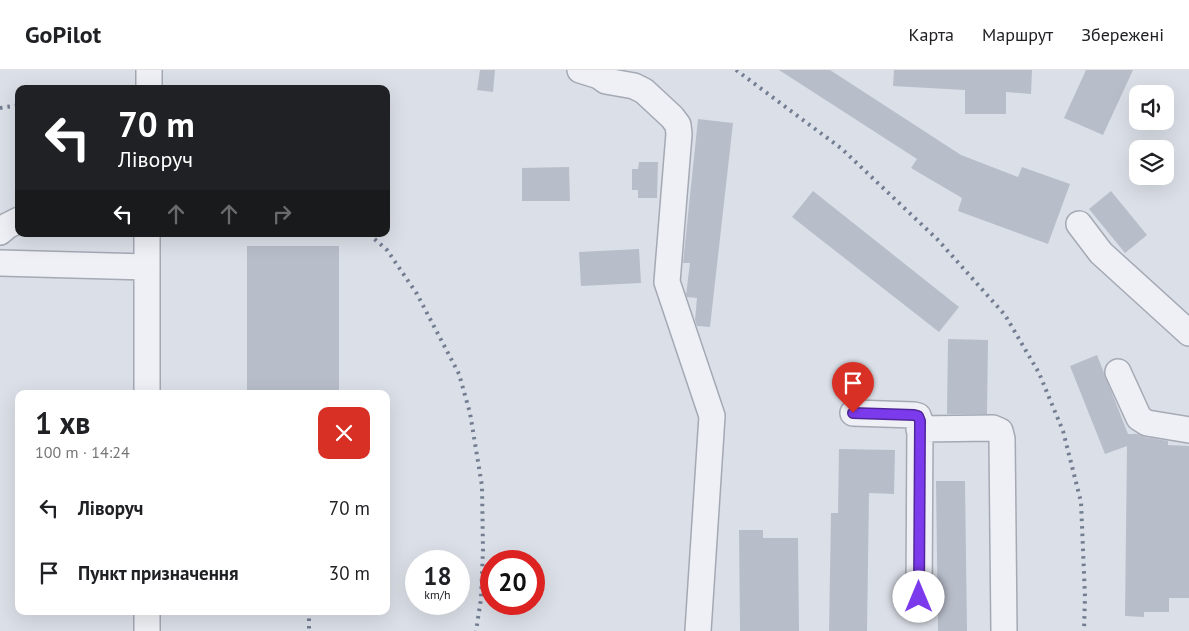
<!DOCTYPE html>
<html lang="uk">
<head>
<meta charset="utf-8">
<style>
	:root { --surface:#fff; --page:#f6f6f6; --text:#202124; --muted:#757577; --line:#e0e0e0 }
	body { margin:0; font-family:"PT Sans",sans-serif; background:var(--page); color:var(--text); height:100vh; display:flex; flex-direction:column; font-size:19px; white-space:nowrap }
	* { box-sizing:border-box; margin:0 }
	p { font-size:16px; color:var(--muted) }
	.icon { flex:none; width:28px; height:28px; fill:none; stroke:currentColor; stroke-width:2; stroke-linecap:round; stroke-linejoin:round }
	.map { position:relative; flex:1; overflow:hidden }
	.side { position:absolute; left:15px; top:320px; width:375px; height:225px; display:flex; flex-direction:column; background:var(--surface); border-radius:10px; box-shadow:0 5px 20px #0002 }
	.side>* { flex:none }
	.top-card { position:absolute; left:15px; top:15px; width:375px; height:152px; border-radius:10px; box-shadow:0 5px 20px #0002; background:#202124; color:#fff; overflow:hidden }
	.buttons { position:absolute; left:1129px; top:15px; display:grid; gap:10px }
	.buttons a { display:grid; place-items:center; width:45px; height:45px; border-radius:10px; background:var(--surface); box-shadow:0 5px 20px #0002; font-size:25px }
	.speed { position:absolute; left:405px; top:480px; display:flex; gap:10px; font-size:25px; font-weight:700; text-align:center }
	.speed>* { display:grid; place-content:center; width:65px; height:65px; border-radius:50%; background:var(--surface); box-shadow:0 5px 20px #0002; line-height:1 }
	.speed small { font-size:12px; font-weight:400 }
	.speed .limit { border:8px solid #d22; background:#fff; color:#111 }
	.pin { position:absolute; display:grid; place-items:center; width:42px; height:42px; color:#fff; margin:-51px -21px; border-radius:50% 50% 50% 0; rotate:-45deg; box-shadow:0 0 5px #0007 }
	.pin .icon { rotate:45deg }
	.me { position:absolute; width:55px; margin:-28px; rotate:0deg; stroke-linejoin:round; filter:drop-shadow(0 0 4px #0008) }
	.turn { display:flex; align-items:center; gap:18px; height:105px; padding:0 20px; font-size:22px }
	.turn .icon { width:65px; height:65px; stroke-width:2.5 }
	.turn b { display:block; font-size:35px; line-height:42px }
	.lanes { display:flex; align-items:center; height:48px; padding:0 20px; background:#0003; justify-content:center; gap:25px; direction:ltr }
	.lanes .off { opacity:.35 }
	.round { display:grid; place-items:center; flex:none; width:52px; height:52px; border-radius:10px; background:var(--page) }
	.head { display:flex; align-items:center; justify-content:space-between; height:85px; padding:0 20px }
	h1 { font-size:30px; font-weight:700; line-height:38px }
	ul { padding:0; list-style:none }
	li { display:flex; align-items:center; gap:15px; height:65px; padding:0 20px }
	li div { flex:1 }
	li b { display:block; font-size:19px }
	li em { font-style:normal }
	header { display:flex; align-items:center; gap:30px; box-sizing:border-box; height:70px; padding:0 25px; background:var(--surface); border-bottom:1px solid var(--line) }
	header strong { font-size:24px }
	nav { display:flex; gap:28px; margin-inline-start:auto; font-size:18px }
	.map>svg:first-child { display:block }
	.building { fill:#b8bdca }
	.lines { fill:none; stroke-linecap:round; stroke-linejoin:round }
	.minor-casing { stroke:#a4a9b4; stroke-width:28 }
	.minor { stroke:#eef0f5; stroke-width:25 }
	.rail { stroke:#737d92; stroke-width:4; stroke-dasharray:2.5 5; stroke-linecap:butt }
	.route-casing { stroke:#51269a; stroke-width:12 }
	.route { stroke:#7c3aed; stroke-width:9 }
</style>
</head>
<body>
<header>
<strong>GoPilot</strong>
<nav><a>Карта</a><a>Маршрут</a><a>Збережені</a></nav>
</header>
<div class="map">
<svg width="1189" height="561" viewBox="0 0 1189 561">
	<rect width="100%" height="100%" fill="#dbdfe7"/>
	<path class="building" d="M480,0H495L493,22L477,20Z
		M779,0H830L961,85L1018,107L1022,97L1070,114L1048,174L958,141L962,128L911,98L917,89Z
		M894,0H1032L1031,24L1006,22V44H965V20L893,16Z
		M1086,0H1133L1103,65L1064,48Z
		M698,49L733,53L710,257L697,256L695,250L697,228L687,227L686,225L690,193H683Z
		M639,92H658L657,128H638V120H632V99H638Z
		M569,97L570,131H522V98Z
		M813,121L959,237L939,262L792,147Z
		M1111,121L1147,165L1125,183L1089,139Z
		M247,176H339V324H247Z
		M639,179L641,213L581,216L579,182Z
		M948,269L988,270L987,344H947Z
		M1097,285L1128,364H1138L1145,367L1168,371V375L1189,376V528H1169V542H1144V547L1125,546L1127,376L1105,384L1070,296Z
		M839,379L895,380L894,424L869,423L867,561H829L831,443H838Z
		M936,411H965L967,561H938Z
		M739,460H763V468H798L799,561H740Z"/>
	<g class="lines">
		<defs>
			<path id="minor" d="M580,0L599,6L606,11L634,16L644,21L672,47L678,55L679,64L667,212L712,346L698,561
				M149,19V0
				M1079,154L1101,183L1189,263
				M0,162L7,156L19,150
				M0,193L147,197
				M1118,302L1139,348L1147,353L1189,360
				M147,324V164
				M853,343L914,345L918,346L920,351L919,527
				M919,359L993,358L1000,361L1002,369L1004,561
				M147,561V541"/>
		</defs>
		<use href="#minor" class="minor-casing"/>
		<use href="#minor" class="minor"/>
		<path class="rail" d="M736,0L842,79L938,170L1005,245L1039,303L1063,361L1081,432L1085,527L1084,561
			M0,38L19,35
			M369,164L387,180L417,224L459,304L470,343L482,416L483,480L481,529L476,561
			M309,541V561"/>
	</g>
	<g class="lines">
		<defs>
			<path id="route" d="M853,343L914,345L918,346L920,351L919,527"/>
		</defs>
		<use href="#route" class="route-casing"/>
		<use href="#route" class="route"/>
	</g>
</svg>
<div class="buttons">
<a><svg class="icon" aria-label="sound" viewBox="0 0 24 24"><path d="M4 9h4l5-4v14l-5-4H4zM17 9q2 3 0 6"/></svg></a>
<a><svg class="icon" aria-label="layers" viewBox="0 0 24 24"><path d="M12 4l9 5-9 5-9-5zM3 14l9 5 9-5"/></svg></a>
</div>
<div class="speed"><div>18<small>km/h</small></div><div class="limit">20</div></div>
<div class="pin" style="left:853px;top:343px;background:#d93025"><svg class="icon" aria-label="arrive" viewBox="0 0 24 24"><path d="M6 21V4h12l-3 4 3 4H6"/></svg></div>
<svg class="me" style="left:919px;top:527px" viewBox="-20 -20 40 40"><circle r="19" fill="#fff"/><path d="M0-13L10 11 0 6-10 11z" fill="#7c3aed"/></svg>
<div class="top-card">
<div class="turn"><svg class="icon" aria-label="left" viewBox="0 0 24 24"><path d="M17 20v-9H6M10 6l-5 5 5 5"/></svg><div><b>70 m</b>Ліворуч</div></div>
<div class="lanes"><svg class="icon" aria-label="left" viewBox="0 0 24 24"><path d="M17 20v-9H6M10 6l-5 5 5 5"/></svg><svg class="icon off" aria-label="ahead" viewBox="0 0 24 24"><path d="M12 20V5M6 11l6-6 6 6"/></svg><svg class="icon off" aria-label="ahead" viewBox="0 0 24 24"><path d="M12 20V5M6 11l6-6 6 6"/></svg><svg class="icon off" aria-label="right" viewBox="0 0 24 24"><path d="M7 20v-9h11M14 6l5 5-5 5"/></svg></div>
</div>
<section class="side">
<div class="head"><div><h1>1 хв</h1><p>100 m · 14:24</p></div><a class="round" style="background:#d93025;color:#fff"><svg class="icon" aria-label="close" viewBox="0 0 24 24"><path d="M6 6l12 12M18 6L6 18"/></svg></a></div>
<ul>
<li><svg class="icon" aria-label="left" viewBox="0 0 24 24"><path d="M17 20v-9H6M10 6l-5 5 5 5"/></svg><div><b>Ліворуч</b></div><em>70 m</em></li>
<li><svg class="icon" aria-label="arrive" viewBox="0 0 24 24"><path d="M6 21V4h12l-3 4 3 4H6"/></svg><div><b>Пункт призначення</b></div><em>30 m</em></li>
</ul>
</section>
</div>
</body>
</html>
